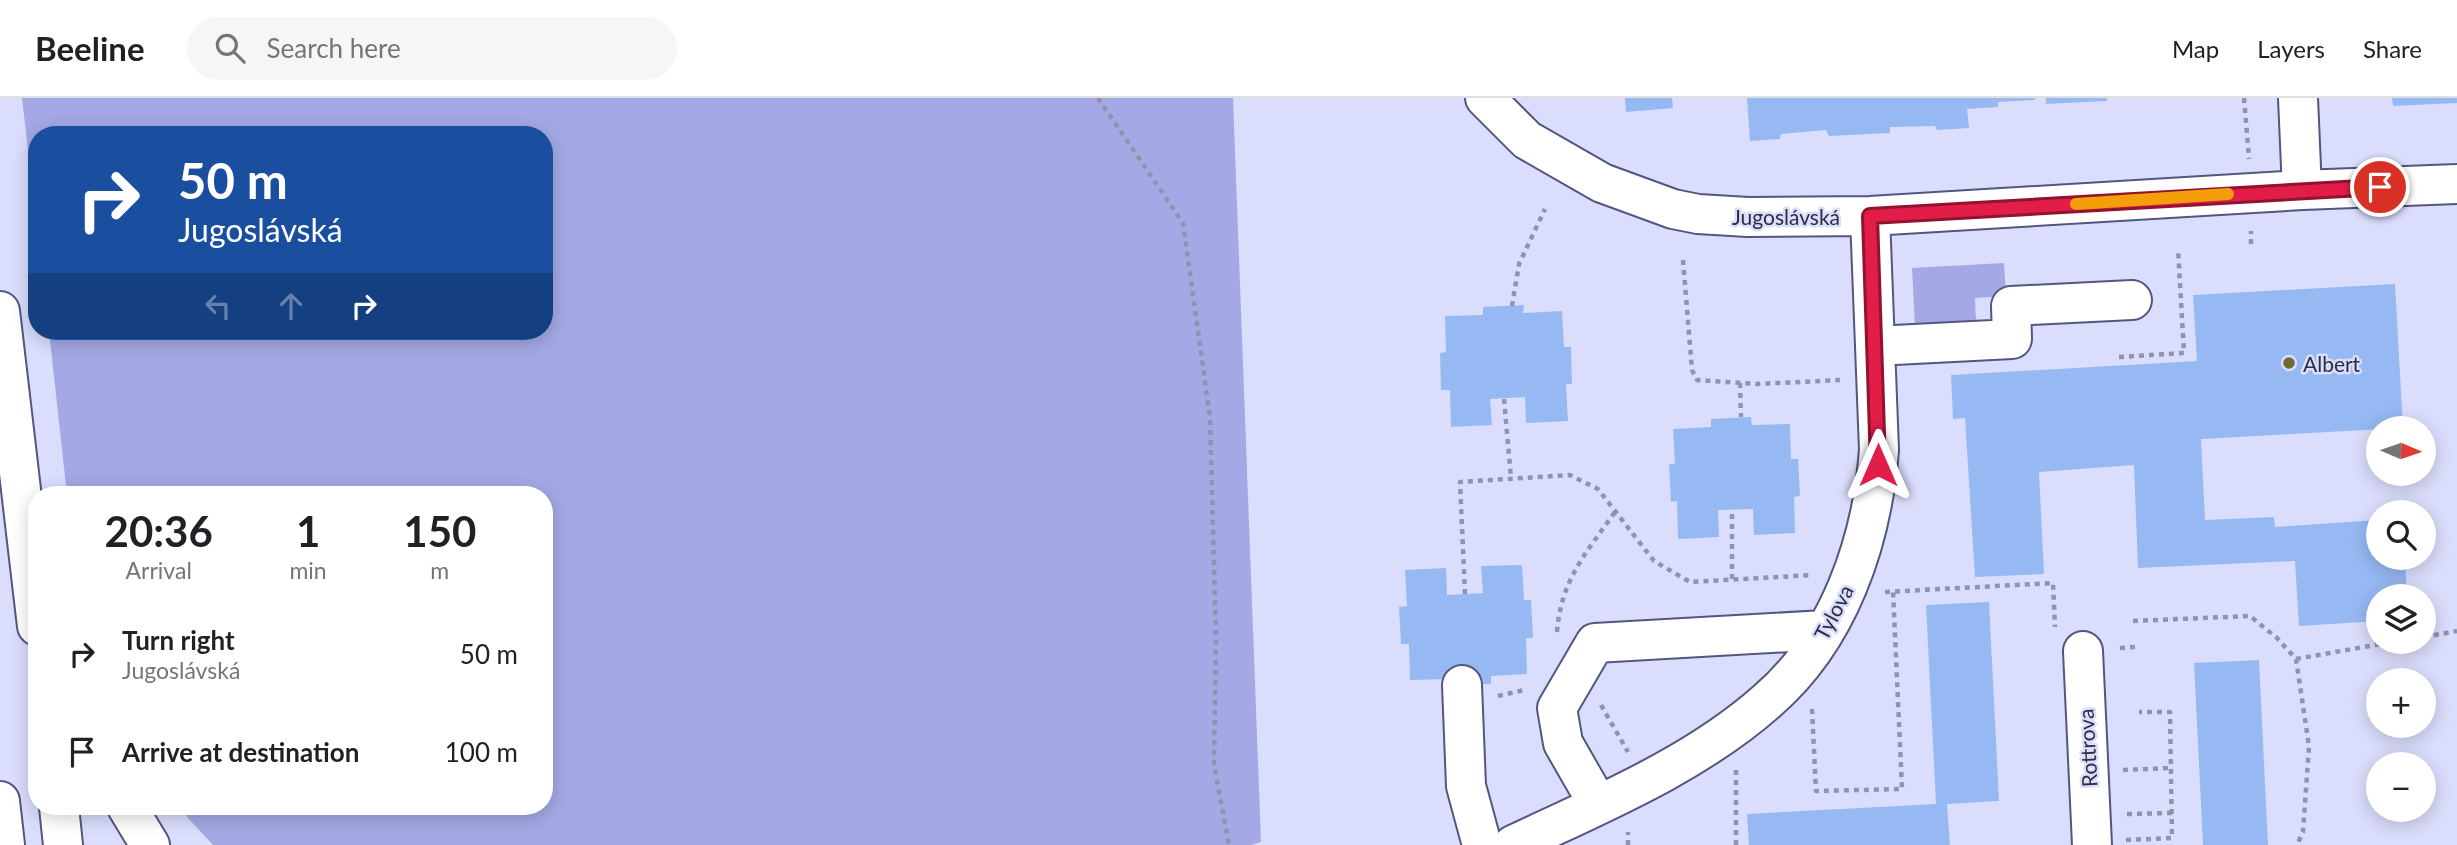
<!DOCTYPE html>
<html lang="en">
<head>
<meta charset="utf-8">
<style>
	:root { --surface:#fff; --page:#f6f6f6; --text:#202124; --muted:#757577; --line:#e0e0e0 }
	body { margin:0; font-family:Lato,sans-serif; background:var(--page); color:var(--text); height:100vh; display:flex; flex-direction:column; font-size:26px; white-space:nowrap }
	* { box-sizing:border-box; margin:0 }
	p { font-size:23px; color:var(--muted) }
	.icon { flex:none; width:38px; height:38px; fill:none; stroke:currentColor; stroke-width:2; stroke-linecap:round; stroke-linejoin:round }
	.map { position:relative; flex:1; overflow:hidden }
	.drawer { position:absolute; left:28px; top:388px; width:525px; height:329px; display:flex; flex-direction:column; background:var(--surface); border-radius:28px; box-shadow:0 4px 18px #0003 }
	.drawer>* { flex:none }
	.banner { position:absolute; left:28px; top:28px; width:525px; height:214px; border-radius:28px; box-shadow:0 4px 18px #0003; background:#1a4fa0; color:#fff; overflow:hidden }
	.needle { width:46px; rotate:92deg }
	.fabs { position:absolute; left:2366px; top:318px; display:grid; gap:14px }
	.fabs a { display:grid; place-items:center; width:70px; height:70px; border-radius:50%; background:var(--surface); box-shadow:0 4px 18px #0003; font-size:35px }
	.pin { position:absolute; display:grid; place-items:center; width:60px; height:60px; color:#fff; margin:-30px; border:4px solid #fff; border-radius:50%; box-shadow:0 2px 7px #0007 }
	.me { position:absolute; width:77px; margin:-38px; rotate:0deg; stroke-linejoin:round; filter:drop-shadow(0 0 5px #0008) }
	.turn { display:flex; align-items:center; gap:24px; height:147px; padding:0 35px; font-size:32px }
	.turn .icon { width:91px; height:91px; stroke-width:2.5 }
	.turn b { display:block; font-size:49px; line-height:60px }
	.lanes { display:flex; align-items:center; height:66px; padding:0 35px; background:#0003; justify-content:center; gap:35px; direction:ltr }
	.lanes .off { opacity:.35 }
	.eta { display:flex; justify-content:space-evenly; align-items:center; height:119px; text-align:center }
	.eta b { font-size:42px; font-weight:700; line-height:49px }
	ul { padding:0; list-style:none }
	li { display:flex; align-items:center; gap:21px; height:98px; padding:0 35px }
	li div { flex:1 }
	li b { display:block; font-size:26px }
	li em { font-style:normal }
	header { display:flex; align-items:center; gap:42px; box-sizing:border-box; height:98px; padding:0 35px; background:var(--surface); border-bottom:2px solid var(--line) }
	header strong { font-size:33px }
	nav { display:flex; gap:38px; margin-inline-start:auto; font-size:24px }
	.search { width:490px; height:63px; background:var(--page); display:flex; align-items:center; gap:18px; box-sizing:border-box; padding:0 24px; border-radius:38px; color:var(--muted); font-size:26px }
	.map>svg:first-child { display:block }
	.green { fill:#a4a9e5 }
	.building { fill:#96b9f4 }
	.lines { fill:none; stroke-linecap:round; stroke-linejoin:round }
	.minor-casing { stroke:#535681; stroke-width:42 }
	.highway-casing { stroke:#535681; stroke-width:42 }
	.path { stroke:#9093ad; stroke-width:4.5; stroke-dasharray:5 5; stroke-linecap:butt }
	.minor { stroke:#fff; stroke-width:38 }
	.highway { stroke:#fff; stroke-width:38 }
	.route-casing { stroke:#92132f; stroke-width:18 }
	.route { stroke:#e11d48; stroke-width:12 }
	.slow { stroke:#f59e0b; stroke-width:12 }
	.poi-dot { fill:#706835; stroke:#dadefc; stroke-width:2.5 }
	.labels { text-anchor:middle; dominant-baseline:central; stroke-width:5; stroke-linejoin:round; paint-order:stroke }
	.street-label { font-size:21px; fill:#2c2e41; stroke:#dadefc }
	.poi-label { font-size:21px; fill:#2c2e41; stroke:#dadefc; text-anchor:start }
</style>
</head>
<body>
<header>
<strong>Beeline</strong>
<div class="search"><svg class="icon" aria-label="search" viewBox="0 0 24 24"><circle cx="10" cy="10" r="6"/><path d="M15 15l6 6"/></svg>Search here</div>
<nav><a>Map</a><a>Layers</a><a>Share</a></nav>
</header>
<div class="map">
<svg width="2457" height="747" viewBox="0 0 2457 747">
	<rect width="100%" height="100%" fill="#dadefc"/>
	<path class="green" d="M22,0H1233L1261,744L1251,747H213L187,719L182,709H544V397H67L49,233H544V37H37V130Z
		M2004,165L2006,198L1975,200L1976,226L1915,229L1912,170Z"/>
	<path class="building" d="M1625,0H1672L1673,10L1626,14Z
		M1747,0H2035V2L1998,4V9L1967,11L1969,30L1937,32L1935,28L1890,29V35L1829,38L1826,32L1781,36L1780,41L1750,43Z
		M2046,0H2107V3L2046,6Z
		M2392,0H2457V5L2393,8Z
		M2395,186L2403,330L2201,341L2205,422L2274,419L2275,429L2378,422V460H2405L2407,499H2378V523L2299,528L2295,463L2138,470L2134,367L2039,374L2044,476L1975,479L1965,320L1953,321L1951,277L2197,263L2193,197Z
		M1524,207L1523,215L1562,213L1564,249H1571L1572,286H1566L1568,323L1526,325L1525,299L1490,301L1492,327L1451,329L1450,292H1441L1440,255L1446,254L1445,218L1483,217V209Z
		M1751,319L1752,327L1790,326L1791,361H1798L1800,398L1794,399L1795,435L1754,437L1753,411L1718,412L1719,439L1678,441L1677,403L1671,404L1669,366H1675L1673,331L1711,329V321Z
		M1522,467L1524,502H1531L1533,540H1526L1527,576L1491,578V586L1449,587V581L1410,582L1409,546H1401L1399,509L1407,508L1405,472L1446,470L1447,497L1483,495L1481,468Z
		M1989,504L1999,703L1947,706L1950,747H1749L1747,716L1936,706L1926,507Z
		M2259,562L2268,747H2203L2194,565Z"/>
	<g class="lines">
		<defs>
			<path id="minor" d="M1485,0L1527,42L1602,85L1673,111L1698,116L1748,119L1870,118L2302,92L2457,86
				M2298,0L2302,92
				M1875,248L2012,241L2011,208L2132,202
				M2083,553L2092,747
				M1462,587L1466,688L1482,747
				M1598,706L1563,645L1557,610L1595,545L1825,532
				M1513,747C1600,706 1695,667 1767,603C1839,541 1872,444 1879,352L1870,118"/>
			<path id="highway" d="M0,213L37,528
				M0,703L5,747
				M59,709L63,747
				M127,709L150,747"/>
		</defs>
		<use href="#minor" class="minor-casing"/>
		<use href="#highway" class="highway-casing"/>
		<path class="path" d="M1098,0L1183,125L1210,319L1216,542L1214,667L1229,747
			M2244,0L2249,61
			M2251,146V133
			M1683,162L1692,272L1697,282L1757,286L1840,282
			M1512,208L1519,166L1545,111
			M2119,259L2184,255L2178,151
			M1740,285L1741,319
			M1504,301L1511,380
			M1732,481V412
			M1885,494L2053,485L2055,529
			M1465,496L1460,384L1570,377L1598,391L1654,463L1690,484L1813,477
			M2133,523L2250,518L2277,540L2296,561L2309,648L2303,734L2297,747
			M1557,534C1561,482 1586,455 1615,414
			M2424,539L2457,533
			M2120,550L2135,549
			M2296,561L2392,544
			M1498,598L1524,592
			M1601,607L1628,654
			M1812,611L1816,693L1902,691L1893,493
			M2123,672L2171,670
			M2127,716L2172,715
			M2126,742L2172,740L2170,614H2139
			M1628,747V734
			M1736,747V672"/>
		<use href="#minor" class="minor"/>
		<use href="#highway" class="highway"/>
	</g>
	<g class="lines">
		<defs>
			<path id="route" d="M1878,367L1870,118L2380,89"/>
		</defs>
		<use href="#route" class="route-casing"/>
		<use href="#route" class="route"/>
		<path class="slow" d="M2076,106L2228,96"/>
	</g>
	<circle class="poi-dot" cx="2289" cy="265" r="7"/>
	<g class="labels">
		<g class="street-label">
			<text x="1786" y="118">Jugoslávská</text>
			<text transform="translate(1833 514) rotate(-62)">Tylova</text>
			<text transform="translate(2087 650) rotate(-93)">Rottrova</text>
		</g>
		<g class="poi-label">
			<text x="2303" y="265">Albert</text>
		</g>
	</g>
</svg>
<div class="fabs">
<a><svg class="needle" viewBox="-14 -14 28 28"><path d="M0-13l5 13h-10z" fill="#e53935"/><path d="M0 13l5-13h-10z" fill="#757577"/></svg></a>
<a><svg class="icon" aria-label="search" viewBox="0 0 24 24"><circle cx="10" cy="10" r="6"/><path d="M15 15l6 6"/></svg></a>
<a><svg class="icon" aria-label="layers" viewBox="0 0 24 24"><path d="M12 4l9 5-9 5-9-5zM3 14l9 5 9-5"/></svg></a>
<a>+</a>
<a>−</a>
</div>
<div class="pin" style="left:2380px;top:89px;background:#d93025"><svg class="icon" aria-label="arrive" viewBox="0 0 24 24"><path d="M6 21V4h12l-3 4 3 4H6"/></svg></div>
<svg class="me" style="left:1878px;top:367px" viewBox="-20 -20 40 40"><path d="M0-17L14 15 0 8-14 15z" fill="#e11d48" stroke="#fff" stroke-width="4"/></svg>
<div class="banner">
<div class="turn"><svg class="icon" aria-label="right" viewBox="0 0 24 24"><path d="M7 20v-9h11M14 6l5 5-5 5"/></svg><div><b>50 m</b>Jugoslávská</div></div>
<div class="lanes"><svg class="icon off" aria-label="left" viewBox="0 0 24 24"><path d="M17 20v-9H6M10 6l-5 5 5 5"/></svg><svg class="icon off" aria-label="ahead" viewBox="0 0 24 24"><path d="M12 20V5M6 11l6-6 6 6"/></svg><svg class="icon" aria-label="right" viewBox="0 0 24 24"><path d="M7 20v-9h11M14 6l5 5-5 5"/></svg></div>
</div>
<section class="drawer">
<div class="eta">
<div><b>20:36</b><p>Arrival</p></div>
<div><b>1</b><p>min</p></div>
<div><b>150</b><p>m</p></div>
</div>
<ul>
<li><svg class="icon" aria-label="right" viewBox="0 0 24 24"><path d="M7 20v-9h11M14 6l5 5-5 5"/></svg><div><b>Turn right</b><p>Jugoslávská</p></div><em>50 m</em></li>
<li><svg class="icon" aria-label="arrive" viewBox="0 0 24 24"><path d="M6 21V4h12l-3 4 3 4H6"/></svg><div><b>Arrive at destination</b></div><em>100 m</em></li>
</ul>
</section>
</div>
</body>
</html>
